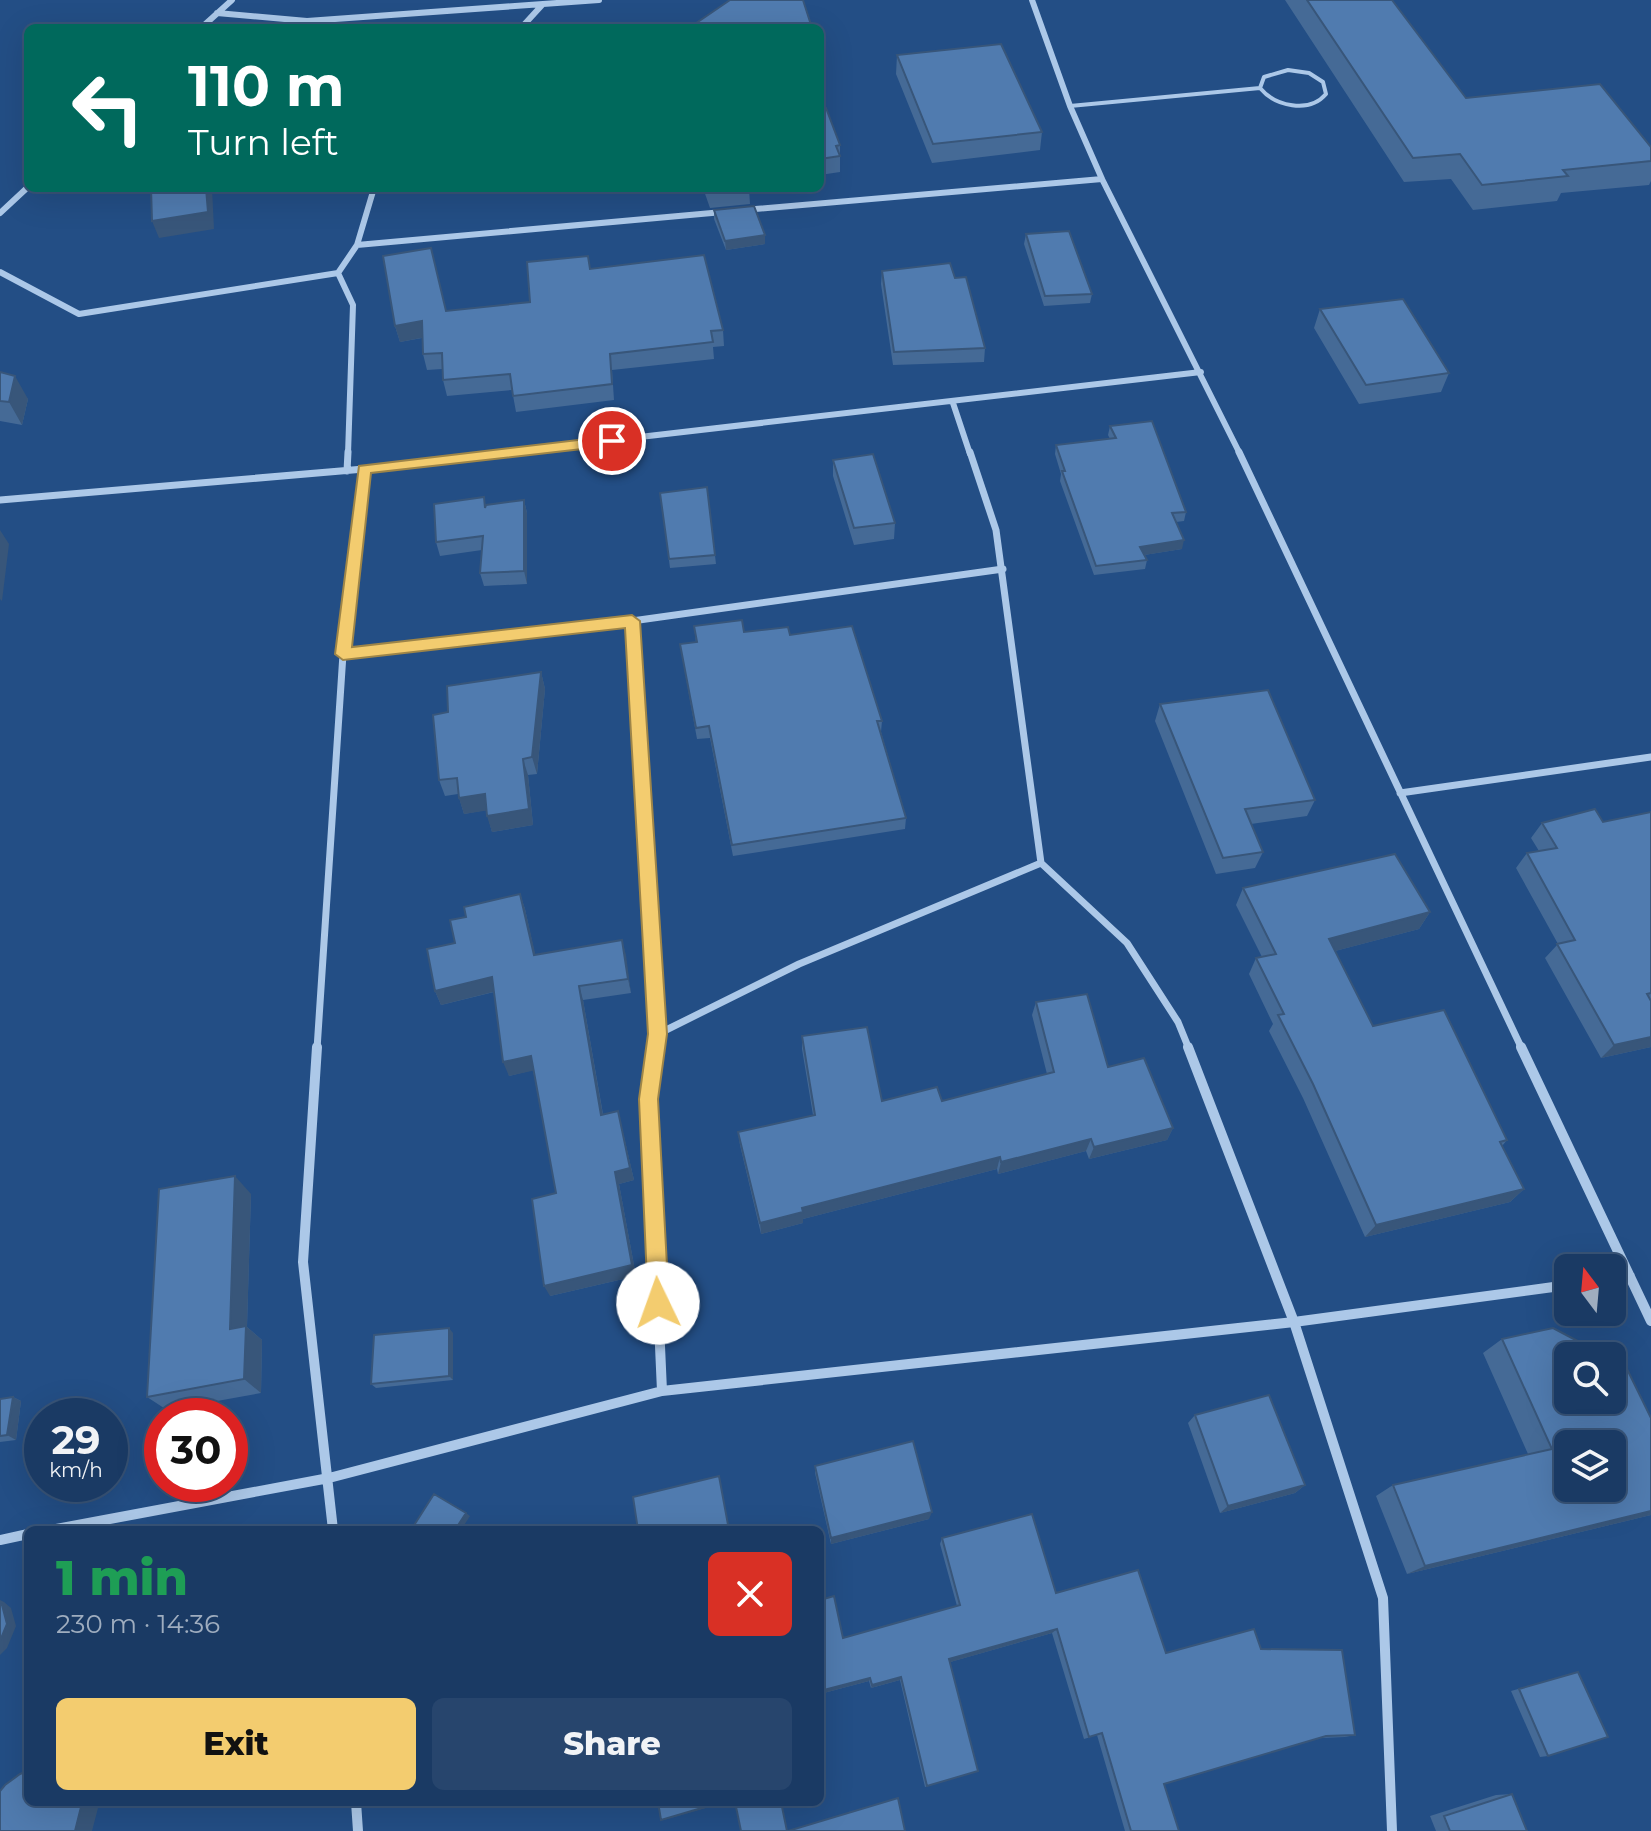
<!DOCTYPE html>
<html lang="en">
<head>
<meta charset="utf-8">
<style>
	:root { --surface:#1a3a64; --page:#27456d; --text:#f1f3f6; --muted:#9fadbf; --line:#385478; --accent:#f3cc6f }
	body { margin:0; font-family:Montserrat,sans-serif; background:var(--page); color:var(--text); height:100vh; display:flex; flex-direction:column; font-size:30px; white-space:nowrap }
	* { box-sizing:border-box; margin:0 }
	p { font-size:26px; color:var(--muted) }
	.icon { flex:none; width:44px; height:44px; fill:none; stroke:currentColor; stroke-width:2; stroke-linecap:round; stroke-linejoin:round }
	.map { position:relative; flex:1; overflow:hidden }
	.side { position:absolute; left:24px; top:1526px; width:800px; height:280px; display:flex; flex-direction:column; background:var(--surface); border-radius:12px; box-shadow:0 8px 32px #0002,0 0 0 2px var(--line) }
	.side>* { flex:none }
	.guide { position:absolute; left:24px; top:24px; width:800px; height:168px; border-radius:12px; box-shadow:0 8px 32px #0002,0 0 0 2px var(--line); background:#00695c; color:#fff; overflow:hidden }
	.needle { width:52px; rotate:344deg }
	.buttons { position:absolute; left:1554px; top:1254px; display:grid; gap:16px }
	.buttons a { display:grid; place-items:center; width:72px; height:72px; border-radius:12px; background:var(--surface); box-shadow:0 8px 32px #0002,0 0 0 2px var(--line); font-size:40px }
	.speed { position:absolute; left:24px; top:1398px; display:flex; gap:16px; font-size:40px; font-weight:700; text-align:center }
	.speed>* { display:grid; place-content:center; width:104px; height:104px; border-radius:50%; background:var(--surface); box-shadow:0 8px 32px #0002,0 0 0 2px var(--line); line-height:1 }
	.speed small { font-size:20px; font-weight:400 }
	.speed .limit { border:12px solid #d22; background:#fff; color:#111 }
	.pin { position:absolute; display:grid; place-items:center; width:68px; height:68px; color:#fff; margin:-34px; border:4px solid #fff; border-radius:50%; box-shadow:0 2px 8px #0007 }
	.me { position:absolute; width:88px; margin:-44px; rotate:357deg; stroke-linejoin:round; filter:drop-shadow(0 0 6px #0008) }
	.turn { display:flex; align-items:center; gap:28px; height:168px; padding:0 32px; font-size:36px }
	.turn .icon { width:104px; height:104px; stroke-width:2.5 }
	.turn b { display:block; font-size:56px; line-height:68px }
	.round { display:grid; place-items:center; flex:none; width:84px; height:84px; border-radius:12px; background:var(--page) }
	.headline { display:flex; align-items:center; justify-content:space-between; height:136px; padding:0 32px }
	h1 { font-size:48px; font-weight:800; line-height:60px; color:#1e9e55 }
	.button { display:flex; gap:16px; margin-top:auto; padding:16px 32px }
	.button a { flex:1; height:92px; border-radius:12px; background:var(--accent); color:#111; font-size:32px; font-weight:800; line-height:92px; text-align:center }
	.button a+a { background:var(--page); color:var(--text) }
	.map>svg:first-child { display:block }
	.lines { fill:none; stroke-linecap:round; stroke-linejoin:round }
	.service { stroke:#acc8e8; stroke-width:4 }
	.minor-far2 { stroke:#acc8e8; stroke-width:6 }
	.minor-far1 { stroke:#acc8e8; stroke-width:7 }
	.minor { stroke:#acc8e8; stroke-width:10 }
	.wall { fill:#456a96 }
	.shaded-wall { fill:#38567a }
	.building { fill:#507baf; stroke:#38567a; stroke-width:2; fill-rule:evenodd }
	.route { fill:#f3cc6f; stroke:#9e8548; stroke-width:2 }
</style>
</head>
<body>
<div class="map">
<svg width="1651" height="1831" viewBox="0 0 1651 1831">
	<rect width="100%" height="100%" fill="#234e85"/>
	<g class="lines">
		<path class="service" d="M1288,70L1309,73L1323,82L1326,94C1309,114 1275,106 1260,88L1264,77Z
			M1070,106L1260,88"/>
		<path class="minor-far2" d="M1032,0L1070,106L1102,179L1240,454
			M217,13L307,21L543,4
			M201,28L232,0
			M521,28L543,4L599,0
			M744,210L1102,179
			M0,213L28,187
			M357,245L723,212
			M0,272L79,314L338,273L357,245L374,188
			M338,273L353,305L348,454
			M953,403L970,454
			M493,454L1201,372"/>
		<path class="minor-far1" d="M970,452L996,530L1041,863L1127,943L1178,1022L1189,1049
			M1239,452L1522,1049
			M347,471L348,452
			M0,500L364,469L511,452
			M632,621L658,1034L656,1049
			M343,654L632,621L1003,569
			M1400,793L1651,757
			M658,1034L799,964L1041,863
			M317,1049L343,654L364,469"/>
		<path class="minor" d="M317,1047L303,1262L333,1530
			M656,1047L649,1099L662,1391
			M1188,1047L1294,1322L1383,1598L1392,1831
			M1521,1047L1651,1321
			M1612,1279L1630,1276
			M51,1530L329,1478L662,1391L1294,1322L1568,1285
			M0,1540L28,1534
			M356,1802L358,1831"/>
	</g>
	<path class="wall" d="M1285,0H1392L1466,98L1651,147V181L1649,185L1561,193L1557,201L1473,210L1451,179L1404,182Z
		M897,55L1042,132L1040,150L932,163L896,74Z
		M820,109L840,145V172L820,175Z
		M703,188H756L749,189L750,204L710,208Z
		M714,210L765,235V244L726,250L714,219Z
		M1026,234L1092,294L1090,303L1044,306L1024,244Z
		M590,269L723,330L724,346L713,347L714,359L612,370L614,400L516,412L512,390L447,396L443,380L442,369L427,370L423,354L422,338L400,342L395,326L446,311L530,302Z
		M882,271L955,278L985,348L984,362L893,365L881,284Z
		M1320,309L1449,373L1441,392L1359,404L1314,328Z
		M0,372L28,399L22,425L0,421Z
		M1110,426L1186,512L1184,521L1176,522L1182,549L1144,555L1147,560L1145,569L1094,575L1060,481L1061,474L1055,454L1056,445L1110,439L1108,435Z
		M833,460L895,523L894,539L854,545L833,476Z
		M707,487L716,564L670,568L660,493Z
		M524,500L527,513V584L484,586L480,573L482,550L440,556L436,542L486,505Z
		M694,626L744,632L790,635L882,721L881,732L906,818L905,829L733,856L710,738L697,739L682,656L680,644L696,643Z
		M541,672L545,689L537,774L528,775L533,825L492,832L486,810L464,814L458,794L445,796L439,780L448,712Z
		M1160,704L1315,800L1307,816L1251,824L1263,852L1255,868L1216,874L1155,721Z
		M1651,812V1047L1601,1058L1545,958L1558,944L1516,868L1527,853L1539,851L1531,838L1542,823L1603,822Z
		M1243,888L1430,912L1419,929L1335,951L1373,1026L1507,1140L1502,1146L1524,1189L1510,1202L1365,1237L1303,1098L1269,1031L1273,1024L1249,974L1256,958L1262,957L1236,905Z
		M520,894L525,909L535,955L622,940L631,993L583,1000L603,1114L618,1111L634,1180L619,1184L636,1276L550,1296L556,1193L533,1070L509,1076L494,992L441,1005L435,991L466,917Z
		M1036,1002L1108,1067L1173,1128L1167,1140L1089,1159L1086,1151L998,1174L997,1169L803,1219V1223L761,1234L740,1145L738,1132L813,1115L802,1049V1036L882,1101H942L1047,1074L1032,1015Z
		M251,1194L247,1327L262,1340L261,1393L167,1410L147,1397Z
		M453,1333V1380L376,1388L371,1384Z
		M1502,1339L1651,1515L1407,1574L1376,1496L1393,1485L1528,1454L1483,1353Z
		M13,1397L21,1401L16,1440L0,1442V1399Z
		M1195,1415L1305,1485L1295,1493L1220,1513L1188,1423Z
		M815,1466L929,1519L831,1544L815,1473Z
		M942,1538L1056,1593L1166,1653L1261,1649L1355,1735L1345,1737L1320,1738L1164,1784L1179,1831H1125L1097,1735L1084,1739L1052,1633L950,1662L978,1771L925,1787L900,1680L871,1688L869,1681L820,1694V1600L843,1638L957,1606L940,1544Z
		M1570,1674L1548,1756L1540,1757L1511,1691Z
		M1512,1794L1527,1831H1436L1430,1816L1496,1795Z"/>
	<path class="shaded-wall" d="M206,188H212L214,229L159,238L152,221Z
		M765,235V244L726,250L725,241Z
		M422,321L426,337L400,342L395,326Z
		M15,376L28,399L22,425L9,402Z
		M524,500L527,513V584L524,571Z
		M0,530L9,544L2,601L0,599Z
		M1184,540L1182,549L1138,556L1140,547Z
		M541,672L545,689L537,774L532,757Z
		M523,759L528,775L533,825L492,832L487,816Z
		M485,794L490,810L464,814L459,798Z
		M520,894L525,909L539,970L534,955Z
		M1430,912L1419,929L1320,955L1329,939Z
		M622,940L626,955L631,993L628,979Z
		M492,977L497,991L441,1005L435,991Z
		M579,986L583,1000L605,1127L601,1115Z
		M1651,1037V1047L1601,1058L1614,1045Z
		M531,1056L536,1070L509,1076L503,1062Z
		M618,1111L634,1180L619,1184L636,1276L550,1296L544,1286Z
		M1173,1128L1167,1140L1089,1159L1094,1147Z
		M1091,1139L1086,1151L998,1174L1001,1162Z
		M1000,1157L997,1169L803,1219V1223L761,1234L760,1223L802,1208Z
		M235,1176L251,1194L247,1327L262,1340L261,1393L244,1379L230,1329Z
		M1524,1189L1510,1202L1365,1237L1376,1225Z
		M449,1328L453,1333V1380L449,1376Z
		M13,1397L21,1401L16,1440L7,1435Z
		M1305,1485L1295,1493L1220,1513L1228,1506Z
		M1651,1511V1515L1407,1574L1425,1566Z
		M932,1512L929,1519L831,1544V1538Z
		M466,1513L470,1516L461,1530H455Z
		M0,1600L4,1602L11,1608L16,1626L7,1648L0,1655Z
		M1057,1629L1052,1633L947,1663L949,1659Z
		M901,1677L900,1680L871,1688L872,1685Z
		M870,1678L869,1681L820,1694V1691Z
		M80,1802H97L98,1808L92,1831H75Z
		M722,1802H727L664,1820H661Z"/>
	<path class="building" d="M730,0H803L812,28H689Z
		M1307,0H1392L1466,98L1600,84L1651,147V161L1563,170L1568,176L1482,185L1460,154L1413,158Z
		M1001,44L1042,132L933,144L897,55Z
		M826,108L840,145L836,146L840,156L820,159V109Z
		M151,188H206L208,212L152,221Z
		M708,188H749L709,192Z
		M754,206L765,235L725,241L714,210Z
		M1069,231L1092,294L1045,296L1026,234Z
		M431,248L446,311L530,302L527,262L588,256L590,269L704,255L723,330L711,331L713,342L610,354L612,384L513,396L510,374L443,380L442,353L423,354L422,321L395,326L383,256Z
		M950,263L955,278L966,277L985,348L894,352L882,271Z
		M1403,299L1449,373L1366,385L1320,309Z
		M0,372L15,376L9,402L0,401Z
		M1152,421L1186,512L1172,513L1184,540L1140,547L1147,560L1096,566L1062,471H1065L1056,445L1116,438L1110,426Z
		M873,454L895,523L854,528L833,460Z
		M707,487L715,555L669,559L660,493Z
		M484,497L485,508L486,505L524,500V571L480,573L483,536L436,542L434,504Z
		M742,620L744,632L788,627L790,635L852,626L882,721H877L906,818L732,845L709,726L696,728L680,644L697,642L694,626Z
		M541,672L532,757L523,759L529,809L487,816L485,794L459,798L457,778L439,780L433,715L448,712L447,686Z
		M1268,690L1315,800L1245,809L1263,852L1223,858L1160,704Z
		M1595,809L1603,822L1651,812V993L1647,994L1651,1001V1037L1614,1045L1557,944L1575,940L1527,853L1557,848L1542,823Z
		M1395,854L1430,912L1329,939L1373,1026L1444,1010L1507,1140L1500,1142L1524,1189L1376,1225L1313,1084L1278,1015L1284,1014L1256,958L1276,954L1243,888Z
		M520,894L534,955L622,940L628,979L579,986L601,1115L618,1111L630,1168L615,1172L632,1265L544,1286L532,1199L556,1193L531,1056L503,1062L492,977L435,991L427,949L455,943L450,920L466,917L464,907Z
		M1087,994L1108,1067L1144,1058L1173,1128L1094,1147L1091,1139L1001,1162L1000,1157L802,1208L803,1212L760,1223L738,1132L815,1115L802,1036L867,1027L882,1101L937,1087L942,1101L1054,1072L1036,1002Z
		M235,1176L230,1329L246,1326L244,1379L147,1397L159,1189Z
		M449,1328V1376L371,1384L374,1335Z
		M1553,1328L1606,1356H1568V1400H1612V1359L1626,1367L1651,1418V1511L1425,1566L1393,1485L1552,1449L1502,1339ZM1568,1444H1612V1488H1568Z
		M1269,1395L1305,1485L1228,1506L1195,1415Z
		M13,1397L7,1435L0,1436V1399Z
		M913,1441L932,1512L831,1538L815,1466Z
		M719,1476L729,1530H638L633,1497Z
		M434,1494L466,1513L455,1530H411Z
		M1032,1514L1056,1593L1138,1570L1166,1653L1254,1629L1261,1649L1342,1650L1355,1735L1326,1736L1164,1784L1179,1831H1131L1102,1733L1089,1737L1057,1629L949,1659L978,1771L927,1786L901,1677L872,1685L870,1678L820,1691V1600L834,1596L843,1638L960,1605L942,1538Z
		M0,1604L2,1605L7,1624L0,1641Z
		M1578,1672L1608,1737L1548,1756L1519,1689Z
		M28,1771V1802H80L81,1807L75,1831H0V1791L5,1785L20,1774Z
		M1512,1794L1527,1831H1450L1444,1816Z
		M898,1798L905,1831H788Z
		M658,1802H722L661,1820Z
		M735,1802H781L787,1831H741Z"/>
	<path class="route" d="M612,436L619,441L617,445L371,473L352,647L632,615L640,621L667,1034L658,1099L669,1303L666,1311L658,1314L651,1311L648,1303L639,1099L648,1034L625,628L343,660L335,654L359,466Z"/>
</svg>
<div class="buttons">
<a><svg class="needle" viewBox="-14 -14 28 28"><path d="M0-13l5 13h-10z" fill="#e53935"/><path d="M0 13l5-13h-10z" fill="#9fadbf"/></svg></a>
<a><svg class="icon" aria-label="search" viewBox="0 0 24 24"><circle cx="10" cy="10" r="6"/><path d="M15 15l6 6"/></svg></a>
<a><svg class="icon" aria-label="layers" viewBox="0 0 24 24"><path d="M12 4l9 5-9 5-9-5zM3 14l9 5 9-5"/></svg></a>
</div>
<div class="speed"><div>29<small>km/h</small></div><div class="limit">30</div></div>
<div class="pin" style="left:612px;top:441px;background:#d93025"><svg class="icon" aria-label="arrive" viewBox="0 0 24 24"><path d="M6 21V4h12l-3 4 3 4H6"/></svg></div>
<svg class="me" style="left:658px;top:1303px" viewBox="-20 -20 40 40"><circle r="19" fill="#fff"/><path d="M0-13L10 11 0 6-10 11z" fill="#f3cc6f"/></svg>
<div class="guide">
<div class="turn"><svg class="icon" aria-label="left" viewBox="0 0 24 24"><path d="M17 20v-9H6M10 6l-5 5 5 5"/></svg><div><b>110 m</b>Turn left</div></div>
</div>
<section class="side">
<div class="headline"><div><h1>1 min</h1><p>230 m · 14:36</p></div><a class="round" style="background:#d93025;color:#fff"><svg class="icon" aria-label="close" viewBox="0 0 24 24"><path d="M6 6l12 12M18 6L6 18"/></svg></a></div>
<div class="button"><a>Exit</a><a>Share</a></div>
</section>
</div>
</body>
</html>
